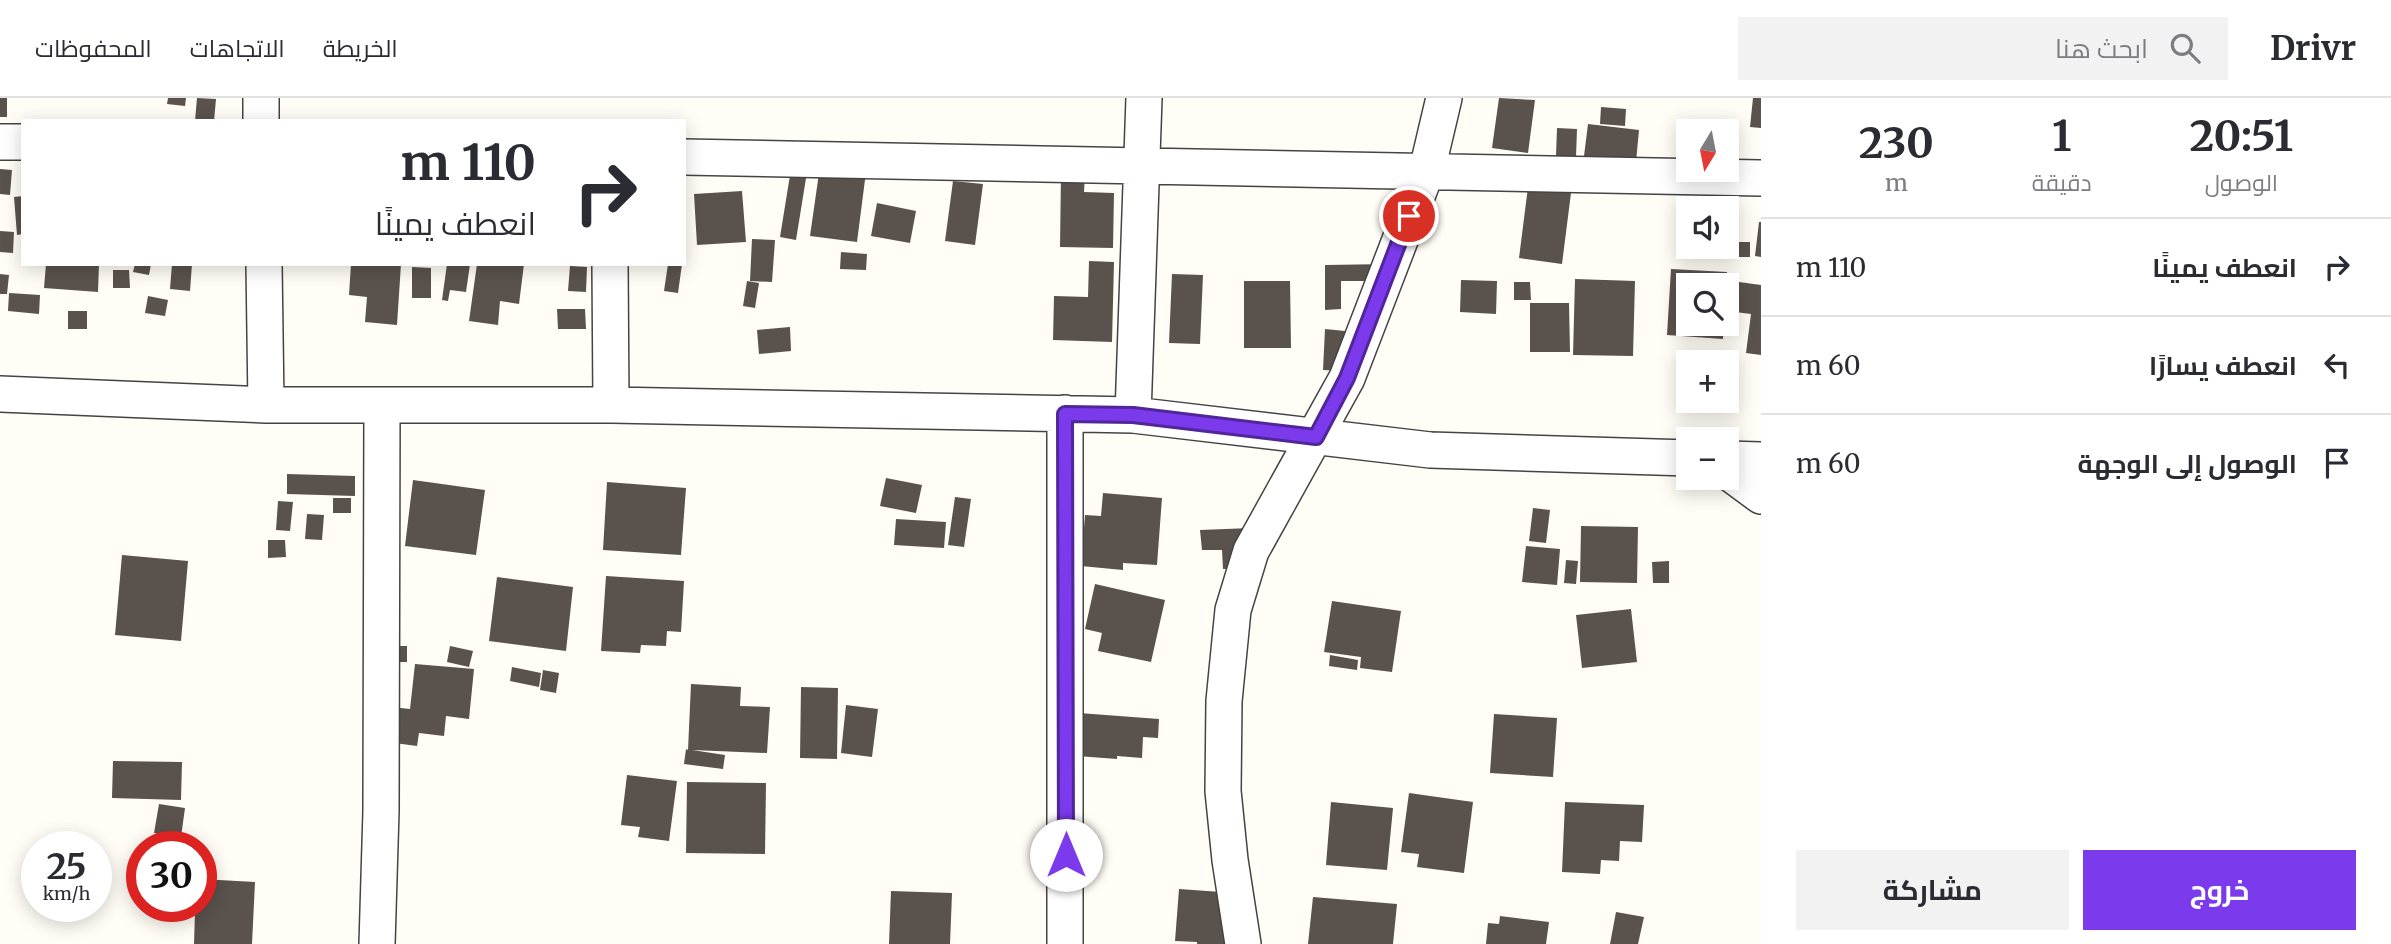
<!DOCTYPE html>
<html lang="ar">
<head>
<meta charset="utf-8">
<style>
	:root { --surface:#fff; --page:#f2f2f3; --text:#2b2b33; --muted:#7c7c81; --line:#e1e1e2; --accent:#7c3aed }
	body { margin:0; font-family:Merriweather,Cairo,serif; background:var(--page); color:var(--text); direction:rtl; height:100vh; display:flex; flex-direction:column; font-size:26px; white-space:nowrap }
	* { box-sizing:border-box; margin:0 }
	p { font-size:23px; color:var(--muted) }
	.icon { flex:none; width:38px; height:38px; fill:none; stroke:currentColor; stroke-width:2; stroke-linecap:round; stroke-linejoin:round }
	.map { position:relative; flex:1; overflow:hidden; direction:ltr }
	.panel { display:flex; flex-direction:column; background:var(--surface); width:630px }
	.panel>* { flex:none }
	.guide { position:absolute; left:21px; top:21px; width:665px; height:147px; border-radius:0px; box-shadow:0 4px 18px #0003; direction:rtl; background:#fff; color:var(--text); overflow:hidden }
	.needle { width:46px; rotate:190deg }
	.fabs { position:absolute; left:1676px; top:21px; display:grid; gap:14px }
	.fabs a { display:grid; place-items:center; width:63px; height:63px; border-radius:0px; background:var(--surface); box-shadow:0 4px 18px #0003; font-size:35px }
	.speed { position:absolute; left:21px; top:733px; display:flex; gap:14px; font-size:35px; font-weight:700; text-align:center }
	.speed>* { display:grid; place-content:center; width:91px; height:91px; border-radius:50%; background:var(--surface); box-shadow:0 4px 18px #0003; line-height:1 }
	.speed small { font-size:18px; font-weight:400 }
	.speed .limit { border:10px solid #d22; background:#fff; color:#111 }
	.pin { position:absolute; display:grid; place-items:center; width:60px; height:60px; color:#fff; margin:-30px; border:4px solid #fff; border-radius:50%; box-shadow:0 2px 7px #0007 }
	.me { position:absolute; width:77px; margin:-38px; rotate:0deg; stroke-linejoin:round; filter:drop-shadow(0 0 5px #0008) }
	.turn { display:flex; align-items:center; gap:24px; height:147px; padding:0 35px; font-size:32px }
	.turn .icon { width:91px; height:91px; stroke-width:2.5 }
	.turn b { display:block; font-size:49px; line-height:60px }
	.eta { display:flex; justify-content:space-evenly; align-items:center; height:119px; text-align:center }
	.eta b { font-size:42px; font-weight:700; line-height:49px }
	.primary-button { display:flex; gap:14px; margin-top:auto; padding:14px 35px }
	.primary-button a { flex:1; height:80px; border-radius:0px; background:var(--accent); color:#fff; font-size:28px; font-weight:700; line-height:80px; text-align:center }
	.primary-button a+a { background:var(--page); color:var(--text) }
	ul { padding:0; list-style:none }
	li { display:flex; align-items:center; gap:21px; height:98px; padding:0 35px; border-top:2px solid var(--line) }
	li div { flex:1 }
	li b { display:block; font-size:26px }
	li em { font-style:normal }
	header { display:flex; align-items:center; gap:42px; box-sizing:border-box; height:98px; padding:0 35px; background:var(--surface); border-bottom:2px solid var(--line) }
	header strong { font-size:33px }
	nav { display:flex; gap:38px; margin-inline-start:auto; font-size:24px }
	.search { width:490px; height:63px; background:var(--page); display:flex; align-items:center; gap:18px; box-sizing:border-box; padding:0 24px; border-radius:0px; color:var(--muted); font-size:26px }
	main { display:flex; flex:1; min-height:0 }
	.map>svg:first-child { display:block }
	.building { fill:#5a524d }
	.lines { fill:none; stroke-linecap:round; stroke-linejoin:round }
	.minor-casing { stroke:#444; stroke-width:38 }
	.minor { stroke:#fff; stroke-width:35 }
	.route-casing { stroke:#51269a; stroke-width:18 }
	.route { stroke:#7c3aed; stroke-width:12 }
</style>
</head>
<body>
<header>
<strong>Drivr</strong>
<div class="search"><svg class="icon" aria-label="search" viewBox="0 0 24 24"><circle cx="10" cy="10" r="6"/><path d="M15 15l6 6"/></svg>ابحث هنا</div>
<nav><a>الخريطة</a><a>الاتجاهات</a><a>المحفوظات</a></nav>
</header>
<main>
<section class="panel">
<div class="eta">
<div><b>20:51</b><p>الوصول</p></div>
<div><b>1</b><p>دقيقة</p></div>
<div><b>230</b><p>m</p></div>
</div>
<ul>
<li><svg class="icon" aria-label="right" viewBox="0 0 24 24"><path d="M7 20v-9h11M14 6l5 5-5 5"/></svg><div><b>انعطف يمينًا</b></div><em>110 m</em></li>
<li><svg class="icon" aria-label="left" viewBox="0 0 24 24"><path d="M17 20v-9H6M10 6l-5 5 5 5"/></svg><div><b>انعطف يسارًا</b></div><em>60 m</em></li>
<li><svg class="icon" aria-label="arrive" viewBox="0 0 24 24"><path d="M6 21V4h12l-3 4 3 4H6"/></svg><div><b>الوصول إلى الوجهة</b></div><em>60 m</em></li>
</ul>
<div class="primary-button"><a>خروج</a><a>مشاركة</a></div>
</section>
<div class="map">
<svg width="1761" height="846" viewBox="0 0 1761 846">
	<rect width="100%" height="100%" fill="#fffdf5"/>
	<path class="building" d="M0,0H7V19H0Z
		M168,0H186L185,8L167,6Z
		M197,0L216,1L214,23H195Z
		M1499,0L1535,2L1528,55L1492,50Z
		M1753,0H1761V30L1750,29Z
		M1601,9L1626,11L1625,28L1600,26Z
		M1588,26L1639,32L1636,64L1584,58Z
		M1557,30L1577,31L1576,59L1556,58Z
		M820,68L866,74L857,144L810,138Z
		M0,71L12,72L10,97L0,96Z
		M791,71L807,74L796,142L780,139Z
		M1061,75H1085L1084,94L1114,95L1113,150L1060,149Z
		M953,83L983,86L975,147L945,143Z
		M1528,89L1571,95L1562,166L1519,160Z
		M742,93L746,144L697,147L694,96Z
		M23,98V136L17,137L14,99Z
		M877,105L916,113L910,145L871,138Z
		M1759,124H1761V159L1755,158Z
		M0,133L14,134L13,155L0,154Z
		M752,141L775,142L772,184L750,183Z
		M1734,144H1750V159H1734Z
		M841,154L867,156L866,172L840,171Z
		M1089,163L1114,164L1112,244L1053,242L1054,198L1088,199Z
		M46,166H99L98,194L44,190Z
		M135,166H151L149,177L133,174Z
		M172,166H192L190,193L170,191Z
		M351,166H401L397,227L365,224L367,199L349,197Z
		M447,166H470L466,194L450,192L448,203L442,202Z
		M477,166H524L519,206L500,203L498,227L469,223Z
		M668,166H682L678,195L664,193Z
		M1389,166V183H1341V211L1325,212V167Z
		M570,168L587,169L586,194L568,193Z
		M412,169L431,170V200H412Z
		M1671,171L1727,174L1726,187H1689V226H1724L1723,241L1667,237Z
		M113,172H129L130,190H113Z
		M0,176L9,177L7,196H0Z
		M1172,176L1203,177L1200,246L1169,245Z
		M1575,181L1635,183L1633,258L1573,257Z
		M1461,182L1497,183L1496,216L1460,214Z
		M747,183L759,185L755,210L743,208Z
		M1244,183H1290L1291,250H1244Z
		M1514,184H1530L1531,202H1514Z
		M1739,184L1761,187V257L1746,255L1751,216L1735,214Z
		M9,195L40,197L39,216L8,213Z
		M148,198L168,202L165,218L145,215Z
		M1530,205H1569L1570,254H1530Z
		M557,211H585L586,231H558Z
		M68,213H87V231H68Z
		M790,229L791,253L759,256L757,232Z
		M1325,231L1345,233L1343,273L1323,272Z
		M287,376L355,378V398L287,396Z
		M886,380L922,387L916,415L880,408Z
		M413,382L485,392L476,457L405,448Z
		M607,384L686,390L681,457L603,452Z
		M1103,395L1162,400L1157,467L1123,465V472L1081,468L1085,417L1101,418Z
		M955,399L971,401L964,449L948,447Z
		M333,400H351V415H333Z
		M278,403L293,404L290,433L276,432Z
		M1533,410L1550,412L1546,445L1529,443Z
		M307,416L324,417L322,442L305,441Z
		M896,421L946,424L944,450L894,447Z
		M1581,428L1638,429L1637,485L1580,484Z
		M1251,430L1253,470L1223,471L1222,452H1202L1200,432Z
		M268,442H285L286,459L268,460Z
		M1526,448L1560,451L1557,487L1522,484Z
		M122,457L188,463L181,543L115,537Z
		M1566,462L1578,463L1576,486L1564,485Z
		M1669,463V485H1653L1652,464Z
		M606,478L684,483L681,534L667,533L666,548L641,547L640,555L601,553Z
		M497,479L573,489L566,553L489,543Z
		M1095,486L1165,502L1151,564L1098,553L1102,535L1085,531Z
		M1332,503L1401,513L1392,574L1360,570L1361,559L1324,554Z
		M1631,511L1637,564L1582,570L1576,517Z
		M384,548H407V564H384Z
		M450,548L473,553L469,569L447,564Z
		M1330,557L1358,562L1357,572L1329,568Z
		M415,566L474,571L469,621L446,618L444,638L419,635L417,648L387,644L392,609L410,611Z
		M512,569L541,575L539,589L510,583Z
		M543,572L559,575L556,595L540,592Z
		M691,586L741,589L740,608L770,609L767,655L692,652L725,657L723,671L684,666L686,651L688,652Z
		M801,589L838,590L837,661L800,660Z
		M846,607L878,611L872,659L841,655Z
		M1079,615L1159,621L1158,640L1143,639L1142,660L1117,658V661L1077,658Z
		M1494,616L1557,620L1553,679L1490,675Z
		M113,663L182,664L181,702L112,700Z
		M627,677L677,683L669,743L638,739L640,729L621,727Z
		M687,684L766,685L765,756L686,755Z
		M1409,695L1473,704L1464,775L1417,769L1419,756L1401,754Z
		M1331,704L1393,710L1387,772L1326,767Z
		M1565,704L1644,707L1642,744L1620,743L1619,763L1601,762L1600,776L1562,774Z
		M159,706L185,710L181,739L154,735Z
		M201,781L255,784L252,846H194L195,814L199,815V808H201Z
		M1179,791L1235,795L1231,846H1197V844L1175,843Z
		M891,793L952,795L950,846H889Z
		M1313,799L1397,806L1393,846H1308Z
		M1616,814L1644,819L1638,846H1610Z
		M1500,818L1549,824L1546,846H1486L1488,825L1499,826Z"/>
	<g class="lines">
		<defs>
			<path id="minor" d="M261,23V0
				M0,44H23
				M684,59L1761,80
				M264,166L266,307
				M610,166L611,307
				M0,296L266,307H611L1133,317L1430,352L1689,360
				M1065,315V846
				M1133,317L1144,0
				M1727,361L1761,362
				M1727,373L1761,398
				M377,846L381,713L382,308
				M1243,846L1230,762L1223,693L1224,603L1233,512L1251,453L1347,280L1427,72L1444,0"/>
		</defs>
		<use href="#minor" class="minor-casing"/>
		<use href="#minor" class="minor"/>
	</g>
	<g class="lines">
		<defs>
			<path id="route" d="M1066,757L1065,316L1133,317L1316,339L1347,280L1409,118"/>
		</defs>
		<use href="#route" class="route-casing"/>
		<use href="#route" class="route"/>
	</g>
</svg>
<div class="fabs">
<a><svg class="needle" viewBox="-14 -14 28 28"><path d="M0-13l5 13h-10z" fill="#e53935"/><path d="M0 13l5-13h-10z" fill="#7c7c81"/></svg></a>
<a><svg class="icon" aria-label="sound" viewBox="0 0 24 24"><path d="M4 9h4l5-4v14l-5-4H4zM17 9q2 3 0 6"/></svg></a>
<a><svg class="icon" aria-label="search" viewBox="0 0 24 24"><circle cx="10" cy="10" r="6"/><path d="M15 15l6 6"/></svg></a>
<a>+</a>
<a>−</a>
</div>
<div class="speed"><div>25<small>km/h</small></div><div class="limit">30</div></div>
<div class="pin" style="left:1409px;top:118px;background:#d93025"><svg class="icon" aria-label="arrive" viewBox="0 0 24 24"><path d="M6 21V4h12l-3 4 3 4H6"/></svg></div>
<svg class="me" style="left:1066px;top:757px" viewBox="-20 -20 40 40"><circle r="19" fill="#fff"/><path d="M0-13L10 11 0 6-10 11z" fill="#7c3aed"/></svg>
<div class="guide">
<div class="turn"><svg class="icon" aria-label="right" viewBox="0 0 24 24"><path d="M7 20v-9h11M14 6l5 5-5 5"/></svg><div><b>110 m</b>انعطف يمينًا</div></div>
</div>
</div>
</main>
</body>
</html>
